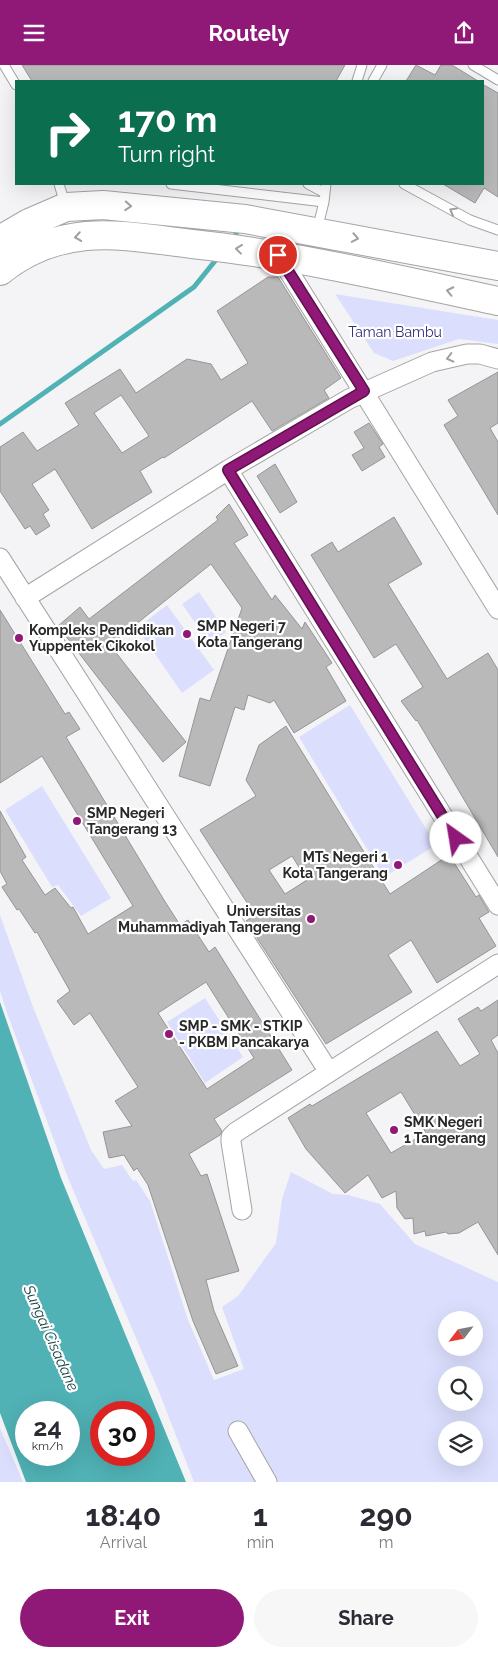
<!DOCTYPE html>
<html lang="en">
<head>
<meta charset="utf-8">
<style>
	:root { --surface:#fff; --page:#f7f7f7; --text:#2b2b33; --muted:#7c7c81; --accent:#901978 }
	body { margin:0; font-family:Raleway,sans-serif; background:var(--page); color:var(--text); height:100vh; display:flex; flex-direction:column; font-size:19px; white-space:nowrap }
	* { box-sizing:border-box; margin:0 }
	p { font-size:16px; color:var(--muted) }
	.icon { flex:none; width:28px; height:28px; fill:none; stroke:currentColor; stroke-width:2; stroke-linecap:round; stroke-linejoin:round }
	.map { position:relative; height:1417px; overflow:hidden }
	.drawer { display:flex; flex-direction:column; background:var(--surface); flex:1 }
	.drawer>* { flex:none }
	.hud { position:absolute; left:15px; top:15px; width:469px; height:105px; border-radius:0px; box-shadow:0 5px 20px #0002; background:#0b6e4f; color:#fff; overflow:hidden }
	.needle { width:32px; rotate:238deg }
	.buttons { position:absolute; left:438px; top:1246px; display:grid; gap:10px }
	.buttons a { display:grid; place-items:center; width:45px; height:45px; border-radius:50%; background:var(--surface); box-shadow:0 5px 20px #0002; font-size:25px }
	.speed { position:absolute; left:15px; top:1336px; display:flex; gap:10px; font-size:25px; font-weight:700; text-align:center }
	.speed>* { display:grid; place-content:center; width:65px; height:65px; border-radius:50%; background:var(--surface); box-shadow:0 5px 20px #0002; line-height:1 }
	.speed small { font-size:12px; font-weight:400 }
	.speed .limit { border:8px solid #d22; background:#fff; color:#111 }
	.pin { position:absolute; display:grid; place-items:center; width:42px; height:42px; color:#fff; margin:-21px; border:2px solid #fff; border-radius:50%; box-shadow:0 1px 5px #0007 }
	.me { position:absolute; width:55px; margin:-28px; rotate:328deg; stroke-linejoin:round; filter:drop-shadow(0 0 4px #0008) }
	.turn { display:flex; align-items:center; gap:18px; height:105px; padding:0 20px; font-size:22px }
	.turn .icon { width:65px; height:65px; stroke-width:2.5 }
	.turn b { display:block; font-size:35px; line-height:42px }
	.eta { display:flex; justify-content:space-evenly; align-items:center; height:85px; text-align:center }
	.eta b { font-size:30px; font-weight:700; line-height:35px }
	.cta { display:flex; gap:10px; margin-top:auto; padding:10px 20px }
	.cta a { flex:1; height:58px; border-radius:30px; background:var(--accent); color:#fff; font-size:20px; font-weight:700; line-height:58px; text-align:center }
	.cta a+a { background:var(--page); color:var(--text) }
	header { display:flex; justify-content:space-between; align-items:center; height:65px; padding:0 20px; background:var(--accent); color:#fff; font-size:22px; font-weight:700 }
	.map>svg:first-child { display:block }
	.green { fill:#dbdffd; fill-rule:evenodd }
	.water { fill:#50b2b5; fill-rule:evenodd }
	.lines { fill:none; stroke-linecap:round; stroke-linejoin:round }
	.stream { stroke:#50b2b5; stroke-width:5 }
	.building { fill:#b9b9ba; stroke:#959496; fill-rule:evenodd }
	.service-casing { stroke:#a4a4a6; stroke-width:11 }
	.minor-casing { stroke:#a4a4a6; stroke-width:21 }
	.primary-casing { stroke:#a4a4a6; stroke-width:30 }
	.service { stroke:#fff; stroke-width:9 }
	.minor { stroke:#fff; stroke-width:19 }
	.primary { stroke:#fff; stroke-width:28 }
	.oneway { stroke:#9f9f9f }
	.route-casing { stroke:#5e104e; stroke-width:12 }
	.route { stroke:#901978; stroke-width:9 }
	.poi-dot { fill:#901978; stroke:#fff; stroke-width:2 }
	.labels { text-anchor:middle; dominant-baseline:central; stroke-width:4.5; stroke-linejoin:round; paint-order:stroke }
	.park-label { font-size:14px; fill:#323079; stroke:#fff }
	.poi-label { font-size:14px; font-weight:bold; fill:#29292a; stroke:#fff; text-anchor:start }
	.water-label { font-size:15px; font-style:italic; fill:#144143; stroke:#fff }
</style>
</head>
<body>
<header><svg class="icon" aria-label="menu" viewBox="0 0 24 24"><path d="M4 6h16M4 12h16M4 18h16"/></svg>Routely<svg class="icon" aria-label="share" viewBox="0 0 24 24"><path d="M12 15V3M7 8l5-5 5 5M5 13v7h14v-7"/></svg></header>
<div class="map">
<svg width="498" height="1417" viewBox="0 0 498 1417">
	<rect width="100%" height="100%" fill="#f4f4f6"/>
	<path class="green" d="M335,229L498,255V279L459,274L393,296L374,288Z
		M199,527L226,567L210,579L182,539Z
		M167,540L214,605L182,628L137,563Z
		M350,640L436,780L384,812L299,672Z
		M42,721L111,833L81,851L58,820L52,822L5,745Z
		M0,850L33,942L91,1085L104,1104L122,1100L133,1116L136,1115L150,1136L188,1255L214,1315L244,1304L222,1242L238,1231L276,1178L282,1134L291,1107L333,1129L348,1130L380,1139L415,1179L498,1217V1417H194L159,1327L68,1113L7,948L0,926ZM446,1255H474V1282H446ZM446,1310H474V1338H446ZM446,1365H474V1392H446Z
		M205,933L243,992L205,1018L167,957Z
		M0,1363L23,1417H0Z"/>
	<path class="water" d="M0,937L61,1113L186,1417H26L0,1348ZM26,1348H69V1390H26ZM101,1348H144V1390H101Z"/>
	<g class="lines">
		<path class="stream" d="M236,169L237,167
			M0,359L194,222L215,196"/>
	</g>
	<path class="building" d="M22,0H345L336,16H32Z
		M416,0L435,10L441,0H452L478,16H406Z
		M482,19L498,28V132L484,123L475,138L443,119H482Z
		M268,212H278L341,313L324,325L329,333L272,366L252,336L164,393L163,392L140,406L152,427L92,464L55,404L32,419L49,445L43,449L50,461L36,470L30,461L25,464L0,426V382L23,367L37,386L79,360L65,338L120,304L136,328L187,294L211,299L221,315L248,298L217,246ZM121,330L149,371L122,388L94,348Z
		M498,307V358L490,363L498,377V450L444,360L458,351L448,335Z
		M369,358L383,379L379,382L385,392L362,406L352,390L364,383L354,367Z
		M275,399L297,437L280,448L257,411Z
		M229,439L248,470L234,478L272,535L275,530L302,564L305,557L332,598L326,602L346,636L294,668L274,635L270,638L248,630L244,645L235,642L210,721L179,711L200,633L210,636L242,543L211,499L110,580L186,677L163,697L58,561L80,542L89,554L218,455L216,452Z
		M394,452L422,499L388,519L447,614L488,588L498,605V792L417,655L416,656L401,636L423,622L396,579L374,593L311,490L332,477L338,487Z
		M0,545L65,649L69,647L80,664L66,672L164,835L180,860L188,855L209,887L215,882L292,1005L214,1054L222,1066L220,1070L189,1089L201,1111L207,1109L239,1206L206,1215L214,1246L238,1301L216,1309L193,1256L148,1120L137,1103L134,1106L124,1090L109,1093L103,1067L132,1061L115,1036L138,1022L90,948L74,960L57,936L70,926L37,867L35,868L19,844L17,845L2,822L7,819L0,806V746L26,792L22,795L45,830L55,823L71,843L73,842L88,869L133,841L42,691L0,718ZM206,917L254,993L207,1024L158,948Z
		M286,661L390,829L449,790L476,832L479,830L489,847L479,853L496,881L437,918L411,875L388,890L412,927L326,979L246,856L255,850L200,765L256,731L246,715L259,680ZM292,791L307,815L285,829L269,805Z
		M498,935V970L491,975L498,988V1190L478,1157L459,1168L448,1169L446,1167L426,1171L425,1166L414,1169L413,1153L405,1154L397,1143L396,1126L382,1133L368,1110L345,1128L306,1084L288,1053L310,1039L312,1041L437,966L460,1001L480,989L458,954L478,942L481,946ZM401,1027L426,1068L391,1088L366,1048Z"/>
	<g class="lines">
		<defs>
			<path id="service" d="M4,0L16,20
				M473,0L498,15
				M357,16L362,0
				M373,16L382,0
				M59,119L65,139
				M171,119L324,137L326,119
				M308,119L325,128
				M404,119L470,155L498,165
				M317,165L324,137"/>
			<path id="minor" d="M278,189L498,544
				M228,405L349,334L432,297L467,289H480L498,294
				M0,493L329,1007
				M25,533L228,405L498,840
				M242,1145L231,1077V1072L236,1067L498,899
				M238,1366L267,1417"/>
			<path id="primary" d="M0,175L29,158L66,142L103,140L245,154L498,201
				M0,206C25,186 54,174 86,171C122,168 157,175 192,179C295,190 396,214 498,236"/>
		</defs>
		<use href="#service" class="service-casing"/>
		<use href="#minor" class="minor-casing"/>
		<use href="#primary" class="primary-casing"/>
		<use href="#service" class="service"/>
		<use href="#minor" class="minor"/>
		<use href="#primary" class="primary"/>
	</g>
	<defs><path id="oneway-chevron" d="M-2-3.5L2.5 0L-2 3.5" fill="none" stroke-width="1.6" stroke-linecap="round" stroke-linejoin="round" transform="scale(1.25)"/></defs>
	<g class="oneway">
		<use href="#oneway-chevron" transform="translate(128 141) rotate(4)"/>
		<use href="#oneway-chevron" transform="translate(453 146) rotate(-151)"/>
		<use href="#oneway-chevron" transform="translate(78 172) rotate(171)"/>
		<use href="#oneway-chevron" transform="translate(355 173) rotate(11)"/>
		<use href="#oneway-chevron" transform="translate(239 184) rotate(-173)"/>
		<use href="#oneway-chevron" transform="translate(450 226) rotate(-168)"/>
		<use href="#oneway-chevron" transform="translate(450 293) rotate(166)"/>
	</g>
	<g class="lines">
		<defs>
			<path id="route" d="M278,190L364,326L228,405L456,773"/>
		</defs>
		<use href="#route" class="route-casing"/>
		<use href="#route" class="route"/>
	</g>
	<g class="poi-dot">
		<circle cx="187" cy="569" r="5"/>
		<circle cx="19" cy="573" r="5"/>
		<circle cx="77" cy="756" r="5"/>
		<circle cx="398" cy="800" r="5"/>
		<circle cx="311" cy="854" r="5"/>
		<circle cx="169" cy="969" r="5"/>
		<circle cx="394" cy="1065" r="5"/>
	</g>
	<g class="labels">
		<g class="park-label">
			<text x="395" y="267">Taman Bambu</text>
		</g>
		<g class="poi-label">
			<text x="197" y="561">SMP Negeri 7<tspan x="197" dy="16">Kota Tangerang</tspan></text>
			<text x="29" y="565">Kompleks Pendidikan<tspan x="29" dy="16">Yuppentek Cikokol</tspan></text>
			<text x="87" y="748">SMP Negeri<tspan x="87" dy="16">Tangerang 13</tspan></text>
			<text x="388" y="792" text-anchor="end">MTs Negeri 1<tspan x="388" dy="16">Kota Tangerang</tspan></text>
			<text x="301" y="846" text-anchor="end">Universitas<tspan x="301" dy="16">Muhammadiyah Tangerang</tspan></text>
			<text x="179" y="961">SMP - SMK - STKIP<tspan x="179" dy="16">- PKBM Pancakarya</tspan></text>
			<text x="404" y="1057">SMK Negeri<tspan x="404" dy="16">1 Tangerang</tspan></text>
		</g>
		<g class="water-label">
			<text transform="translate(51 1273) rotate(66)">Sungai Cisadane</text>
		</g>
	</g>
</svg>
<div class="buttons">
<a><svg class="needle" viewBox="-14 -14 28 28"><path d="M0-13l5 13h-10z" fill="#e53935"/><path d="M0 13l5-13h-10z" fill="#7c7c81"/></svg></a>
<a><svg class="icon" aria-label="search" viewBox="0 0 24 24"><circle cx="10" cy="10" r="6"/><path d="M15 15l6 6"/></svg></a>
<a><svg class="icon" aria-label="layers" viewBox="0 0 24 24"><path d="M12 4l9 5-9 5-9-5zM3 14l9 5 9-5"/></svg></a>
</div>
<div class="speed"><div>24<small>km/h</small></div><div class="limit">30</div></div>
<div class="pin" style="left:278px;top:190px;background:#d93025"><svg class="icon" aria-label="arrive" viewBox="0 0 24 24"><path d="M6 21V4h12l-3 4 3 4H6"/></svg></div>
<svg class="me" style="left:456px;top:773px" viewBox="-20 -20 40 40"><circle r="19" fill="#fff"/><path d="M0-13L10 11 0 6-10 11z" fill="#901978"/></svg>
<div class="hud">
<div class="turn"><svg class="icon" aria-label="right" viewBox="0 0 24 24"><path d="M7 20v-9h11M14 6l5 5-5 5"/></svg><div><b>170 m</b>Turn right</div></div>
</div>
</div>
<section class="drawer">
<div class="eta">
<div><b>18:40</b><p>Arrival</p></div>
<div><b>1</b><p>min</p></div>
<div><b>290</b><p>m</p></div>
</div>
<div class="cta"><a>Exit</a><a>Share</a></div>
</section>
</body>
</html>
